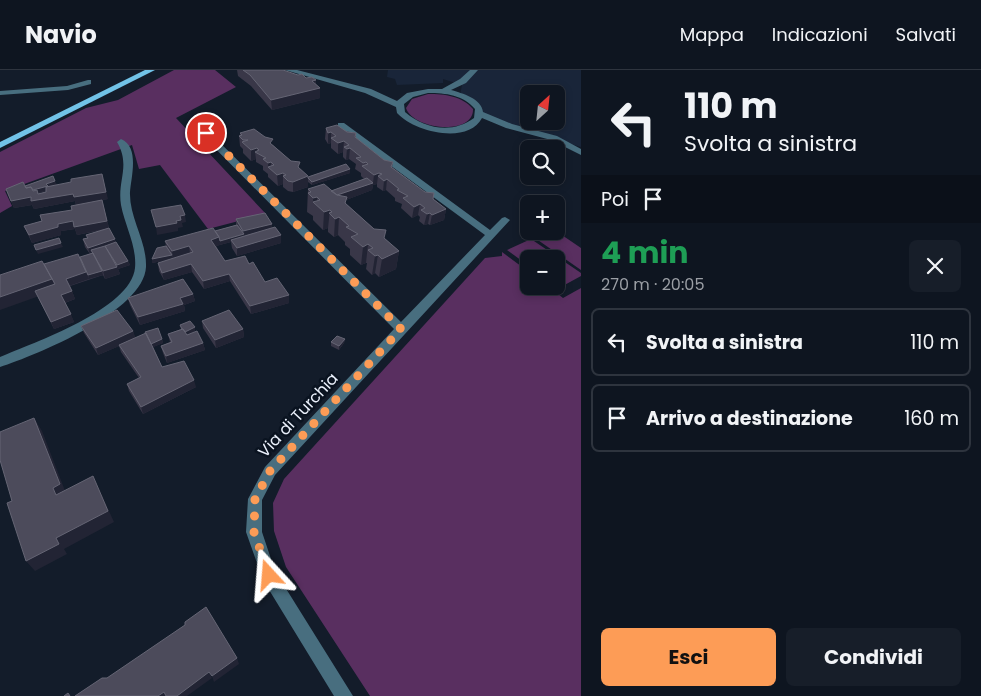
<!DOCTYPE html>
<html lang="it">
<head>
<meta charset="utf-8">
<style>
	:root { --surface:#0e1520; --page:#171e29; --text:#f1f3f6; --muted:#9b9fa5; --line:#2e343e; --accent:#fd9c56 }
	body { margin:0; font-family:Poppins,sans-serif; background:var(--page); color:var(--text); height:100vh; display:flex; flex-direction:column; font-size:19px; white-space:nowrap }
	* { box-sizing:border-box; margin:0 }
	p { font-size:16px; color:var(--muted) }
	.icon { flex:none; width:28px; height:28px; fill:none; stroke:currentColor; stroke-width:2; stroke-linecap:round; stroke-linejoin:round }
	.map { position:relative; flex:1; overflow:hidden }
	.details { display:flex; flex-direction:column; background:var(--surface); width:400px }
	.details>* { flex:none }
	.guide { background:#0e1520; color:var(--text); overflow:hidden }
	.needle { width:32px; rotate:27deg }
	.buttons { position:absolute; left:520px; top:15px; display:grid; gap:10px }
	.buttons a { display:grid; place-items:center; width:45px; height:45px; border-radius:8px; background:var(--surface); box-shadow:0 2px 8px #0003,0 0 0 1px var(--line); font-size:25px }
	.pin { position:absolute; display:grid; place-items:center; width:42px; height:42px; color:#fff; margin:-21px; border:2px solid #fff; border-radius:50%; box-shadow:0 1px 5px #0007 }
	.me { position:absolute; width:55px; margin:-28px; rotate:341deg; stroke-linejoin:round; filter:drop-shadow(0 0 4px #0008) }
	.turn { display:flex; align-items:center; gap:18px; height:105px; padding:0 20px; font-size:22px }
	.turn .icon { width:65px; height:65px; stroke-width:2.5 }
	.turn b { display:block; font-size:35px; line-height:42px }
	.then { display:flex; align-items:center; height:48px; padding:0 20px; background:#0003; gap:10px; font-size:19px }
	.round { display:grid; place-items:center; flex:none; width:52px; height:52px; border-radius:8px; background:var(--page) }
	.summary { display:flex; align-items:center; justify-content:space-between; height:85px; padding:0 20px }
	h1 { font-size:30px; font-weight:700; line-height:38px; color:#1e9e55 }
	.primary-button { display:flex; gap:10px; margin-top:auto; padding:10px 20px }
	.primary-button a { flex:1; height:58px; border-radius:8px; background:var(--accent); color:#111; font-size:20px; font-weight:700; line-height:58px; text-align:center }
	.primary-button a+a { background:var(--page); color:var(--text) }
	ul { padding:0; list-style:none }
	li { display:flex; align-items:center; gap:15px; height:68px; margin:0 10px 8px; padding:0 10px; border:2px solid var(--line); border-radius:8px }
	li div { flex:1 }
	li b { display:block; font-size:19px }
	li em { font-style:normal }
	header { display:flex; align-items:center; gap:30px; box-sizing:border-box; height:70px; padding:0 25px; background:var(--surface); border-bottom:1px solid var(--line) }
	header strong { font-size:24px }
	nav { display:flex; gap:28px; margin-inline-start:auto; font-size:18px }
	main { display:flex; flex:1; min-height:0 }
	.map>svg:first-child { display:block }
	.built { fill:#192539; fill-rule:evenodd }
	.green { fill:#592f60 }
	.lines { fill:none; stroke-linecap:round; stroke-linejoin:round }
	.minor { fill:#486e7f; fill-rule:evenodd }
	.major { fill:#71c2e7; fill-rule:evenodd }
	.wall { fill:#393748; fill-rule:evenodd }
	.shaded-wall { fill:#222434 }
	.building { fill:#4c4b5b; stroke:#656574 }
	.route { stroke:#fd9c56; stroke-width:9; stroke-dasharray:0 16.2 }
	.labels { text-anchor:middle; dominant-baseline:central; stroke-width:5; stroke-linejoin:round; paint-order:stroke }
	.street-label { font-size:16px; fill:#ebf1fc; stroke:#0a1320 }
</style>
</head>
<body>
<header>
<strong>Navio</strong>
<nav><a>Mappa</a><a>Indicazioni</a><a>Salvati</a></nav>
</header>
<main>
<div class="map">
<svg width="581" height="626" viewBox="0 0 581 626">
	<rect width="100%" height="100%" fill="#131c2a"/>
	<path class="built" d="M388,0H581V77L509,56L480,41L460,25L462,15L443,9V13L397,15L395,9L387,7ZM529,24H556V51H529Z"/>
	<path class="green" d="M174,0H215L236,17L176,48L266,144L208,159L160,95L139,99L132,75L5,121L12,136L0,143V82L86,38L118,30Z
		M428,24C445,24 462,26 473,39C474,66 413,60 406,38L412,29Z
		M529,149V161H556L581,178V200L522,159Z
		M531,169L581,203V206L559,218L556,216V189H529V196L507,180Z
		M502,182L529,202V216H548L563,228L581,218V626H370L286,497L274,461L273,433L284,409L485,188L502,186Z"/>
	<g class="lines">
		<path class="minor" d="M285,0H297L371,19L397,31L407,23L428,19H442L460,9L470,0H478L466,13L451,20C462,23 482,29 483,42L512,54L557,66L581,79V85L551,70L506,58L482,48C468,75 414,62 397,43L396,37L365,23ZM428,23C446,23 463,25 475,39L474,48C453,64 424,59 405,42L404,34L413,27Z
			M88,10H91V14L68,20L0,25V21L67,16Z
			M192,51H198L401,252L485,165L338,57V53H344L490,160L502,148L505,147L510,150L275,405L262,430V462L275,501L353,626H334L263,510L246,462L248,429L265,397L394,259L192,55Z
			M121,69C140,77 131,107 130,122C129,148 147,171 146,197C144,241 37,285 0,297V287C33,273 131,239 135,198C137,176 125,156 121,135C117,110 131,96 117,72Z"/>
		<path class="major" d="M145,0H155L0,78V72Z"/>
	</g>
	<path class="wall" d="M237,0H283L306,8L316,10V14L320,28L272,40L251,16L238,6Z
		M326,58L356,63V68L384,90L393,92L392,97L446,139L444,150L430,155L428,154L424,155L419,151L420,147L418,145L412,148L401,138L402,134L395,131V128L386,120L383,121L377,117V114L373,115L372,120L346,130V134L399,181L396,199L379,207L375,203L372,205L366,199L367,193H366L361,195L350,185V179L345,175V172L338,165L334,167L328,162V158L323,160L313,150V146L307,142L308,119L331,121L364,109L361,106V103L355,99L356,94L349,89L346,90L343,87V82L338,84L331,78V73L328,74L325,69Z
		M240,63L273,75L308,107L350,99V103L312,115L308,112V117L293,122L288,121L283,117V114L278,116L268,107V104L263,100V96L256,92V89L251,91L243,83V79L240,76L239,66L240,65Z
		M57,115L108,129L102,130L109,158L116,173L128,191L130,195L118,199L120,204L105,209L102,203L103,205L70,216L75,229L65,233L74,252L54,259L38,227L44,194L80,187L90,184L85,177L83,169L87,168L86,165L102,160L77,165L75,159L61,161V165L32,173L24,156L42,151L72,140L76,135L75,131L34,139L32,135L14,138L6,119L25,116ZM46,121V122L38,124V123Z
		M236,149L272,154V158L281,173L237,186L232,178L231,172L216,176L225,191L249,194L265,212L289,233L251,244L230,211L204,219L192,202L164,210L159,201L158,193L171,189L152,193V189L166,176L165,171L215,161L236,155Z
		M193,224L195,231L184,235L185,241L140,255L130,235L128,228Z
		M202,251L243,259L244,267L216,278L203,258Z
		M180,255L195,257V261L189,264L203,273L205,280L167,293L163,283L161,276L170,272L168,264L181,259Z
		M81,256L133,261L135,268L162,269L163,273L153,277L162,297L196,317L143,344L129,321L127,314L139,308L121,282L119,276L98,285L84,263Z
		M345,269L344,273L339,280L331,276V272Z"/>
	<path class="shaded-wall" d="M316,10L315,19L320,18V28L272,40L271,30L312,11Z
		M331,62V73L328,74V63Z
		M344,71L343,82L338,84V73Z
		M257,78V83L255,82L256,89L251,91V80Z
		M350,78L349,89L346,90L347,79Z
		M271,92V100L268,97V104V93Z
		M350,99V103L312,115V112Z
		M283,103V114L278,116L277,105Z
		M379,103V107L378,106L377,114L373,115L372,120L346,130L345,145L334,127L373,113L374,105Z
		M102,104L108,129L102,130L109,158L77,165L75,159L61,161V165L32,173L29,165L58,154L76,135L75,131L34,139L32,135L14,138L11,131L31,127L33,131Z
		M308,106V117L293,122V112Z
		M387,109L386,120L383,121L384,111Z
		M55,111L57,115L49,120L29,125L28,122L46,114Z
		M317,127V135L313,132V147V128Z
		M420,134L418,145L412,148L414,137Z
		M446,139L444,150L430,155L432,145Z
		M330,140L328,158L323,160L324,142Z
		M430,143L428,154L424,155L427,144Z
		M185,145L186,152L182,153L183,157L178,158V161L157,165L156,157L180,146Z
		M339,147L338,165L334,167L335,149Z
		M272,154V161L231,170V172L212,177L211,170L219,167L244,164L243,161Z
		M281,165V173L237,186V178Z
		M115,169L117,176L91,180L93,184L90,185L88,178Z
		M61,173L63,177L38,184L36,180Z
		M368,174L366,193L361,195L363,177Z
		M189,176L190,183L173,189L172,181Z
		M399,181L396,199L379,207L382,189Z
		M172,185L173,189L152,193V189Z
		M378,185L375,203L372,205L375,186Z
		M128,191L130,195L118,199L120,204L105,209L103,201Z
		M191,194L192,202L164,210L162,203Z
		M102,201L103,205L89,209L88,205Z
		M86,202L89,209L69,216L66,209Z
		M229,204L230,211L204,219L203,211Z
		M52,209L56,220L0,240V227Z
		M72,221L75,229L64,233L61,225Z
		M193,224L195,231L184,235L185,241L140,255L138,247L180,228Z
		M289,225V233L251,244L250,236Z
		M71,244L74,252L54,259L51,252Z
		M195,257V261L185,266L184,262Z
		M243,259L244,267L216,278L215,270Z
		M133,261L136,269L98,285L96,278Z
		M162,269L163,273L151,278L150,274Z
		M345,269L344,273L339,280V276Z
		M203,273L205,280L167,293L166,286Z
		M194,310L196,317L143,344L141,337Z
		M34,348L42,361L67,426L56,425L53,418Z
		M93,406L114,452L64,479L67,484L35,501L26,491L56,468Z
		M237,588L239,594L214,612L212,606Z
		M209,602L212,608L187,626H177Z
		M164,622L166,626H158Z"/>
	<path class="building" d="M243,0H283L298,5L302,4L306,8L312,7L316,10L312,11L320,18L271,30L250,5Z
		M337,55L347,62L356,63L355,67L384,90L393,92L391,97L425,122L434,123L433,129L446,139L432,145L430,143L427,144L421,140L425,138L420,134L414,137L403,128L408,126L397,120L399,119L387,109L384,111L378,106L382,104L379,103L374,105L362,96L368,94L366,92L363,93L356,88L361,87L350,78L347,79L344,77L349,75L344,71L338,73L331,68L336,66L331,62L328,63L326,58Z
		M254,59L265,67L273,69L270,73L291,91L300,92L298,97L308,106L293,112L288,111L283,106L286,105L283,103L277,105L268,97L274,95L271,92L268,93L263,89L266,88L255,82L259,80L257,78L251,80L242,72L248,70H243L239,66L242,65L240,63Z
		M346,94L350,99L312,112L308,108V107Z
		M102,104L106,122L74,127L73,124L31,131V127L11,131L6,119L23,112L26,118L31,117L33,121L37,120L38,124L46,122V117L71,112V109Z
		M53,106L55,111L46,114L48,116L33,120L31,117L26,118L25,116Z
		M367,108L373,113L337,125L331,121Z
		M324,114L337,125L347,127L345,133L374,159L386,160L384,168L399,181L382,189L378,185L375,186L368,180L373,178L368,174L363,177L351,167L358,164L346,157L349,156L339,147L335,149L329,143L332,142L330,140L324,142L313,132L320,130L317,127L313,128L308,123L311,122L308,119Z
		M102,130L107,151L74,157L73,151L58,154V157L29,165L24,156L42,151L40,145L72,140L71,136Z
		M181,135L185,145L180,146L181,150L176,151L177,153L156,157L151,140Z
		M265,143L272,154L243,161L236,149Z
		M237,155L244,164L220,171L219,167L215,161Z
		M275,157L281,165L237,178L231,170Z
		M109,158L115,169L88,178L83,169L88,168L86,165Z
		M213,158L219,167L211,170L225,191L245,186L249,194L253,192L265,212L277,208L289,225L250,236L229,204L203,211L191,194L162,203L158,193L193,182L189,176L172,181L165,171Z
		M59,168L61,173L36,180L34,175Z
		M116,172L128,191L117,195L105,176Z
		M105,176L117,197L103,201L91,180Z
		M166,176L172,185L152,189L157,178Z
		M93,183L102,201L88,205L80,187Z
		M78,184L86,202L66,209L72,221L61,225L71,244L51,252L35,221L55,214L44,194Z
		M42,191L52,209L0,227V205Z
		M183,209L193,224L180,228L183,234L138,247L128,228Z
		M117,240L133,261L96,278L81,256Z
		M229,240L243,259L215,270L202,251Z
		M190,251L195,257L185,262L183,259H182L180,255Z
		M158,258L162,269L151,274L145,262Z
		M183,259L187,265L197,261L203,273L166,286L161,276L172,272L168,264Z
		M146,263L162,297L184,291L194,310L141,337L127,314L141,307L119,275Z
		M337,266L345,269L339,276L331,272Z
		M34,348L60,414L53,418L56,425L93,406L108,441L56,468L59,474L26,491L7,433L12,431L0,390V362Z
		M206,537L237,588L212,606L209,602L177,626H166L164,622L158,626H75L102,608H107L185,555V552Z
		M68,623L70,626H64Z"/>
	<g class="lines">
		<path class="route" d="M206,63L401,259L270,401L255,429L254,462L269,505"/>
	</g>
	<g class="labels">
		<g class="street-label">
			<text transform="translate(298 345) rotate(-47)">Via di Turchia</text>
		</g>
	</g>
</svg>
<div class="buttons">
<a><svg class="needle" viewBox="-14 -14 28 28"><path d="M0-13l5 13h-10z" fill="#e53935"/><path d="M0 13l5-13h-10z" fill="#9b9fa5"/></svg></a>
<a><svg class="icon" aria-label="search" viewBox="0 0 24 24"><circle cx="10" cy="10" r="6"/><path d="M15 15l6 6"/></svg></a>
<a>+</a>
<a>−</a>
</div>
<div class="pin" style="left:206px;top:63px;background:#d93025"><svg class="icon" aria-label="arrive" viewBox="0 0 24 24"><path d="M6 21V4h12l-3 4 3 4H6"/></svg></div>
<svg class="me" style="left:269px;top:505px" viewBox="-20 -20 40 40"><path d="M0-17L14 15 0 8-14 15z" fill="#fd9c56" stroke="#fff" stroke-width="4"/></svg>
</div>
<section class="details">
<div class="guide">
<div class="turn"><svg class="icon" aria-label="left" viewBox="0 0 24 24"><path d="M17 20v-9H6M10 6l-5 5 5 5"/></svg><div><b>110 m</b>Svolta a sinistra</div></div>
<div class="then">Poi<svg class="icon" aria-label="arrive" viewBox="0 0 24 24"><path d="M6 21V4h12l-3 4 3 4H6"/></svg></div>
</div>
<div class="summary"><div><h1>4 min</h1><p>270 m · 20:05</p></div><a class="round"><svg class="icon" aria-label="close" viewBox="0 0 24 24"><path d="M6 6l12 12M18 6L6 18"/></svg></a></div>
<ul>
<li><svg class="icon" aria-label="left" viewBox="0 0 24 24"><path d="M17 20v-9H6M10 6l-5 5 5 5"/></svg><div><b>Svolta a sinistra</b></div><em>110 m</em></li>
<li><svg class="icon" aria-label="arrive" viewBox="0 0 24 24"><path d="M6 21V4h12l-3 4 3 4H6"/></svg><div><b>Arrivo a destinazione</b></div><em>160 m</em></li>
</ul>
<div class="primary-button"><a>Esci</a><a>Condividi</a></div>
</section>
</main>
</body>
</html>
